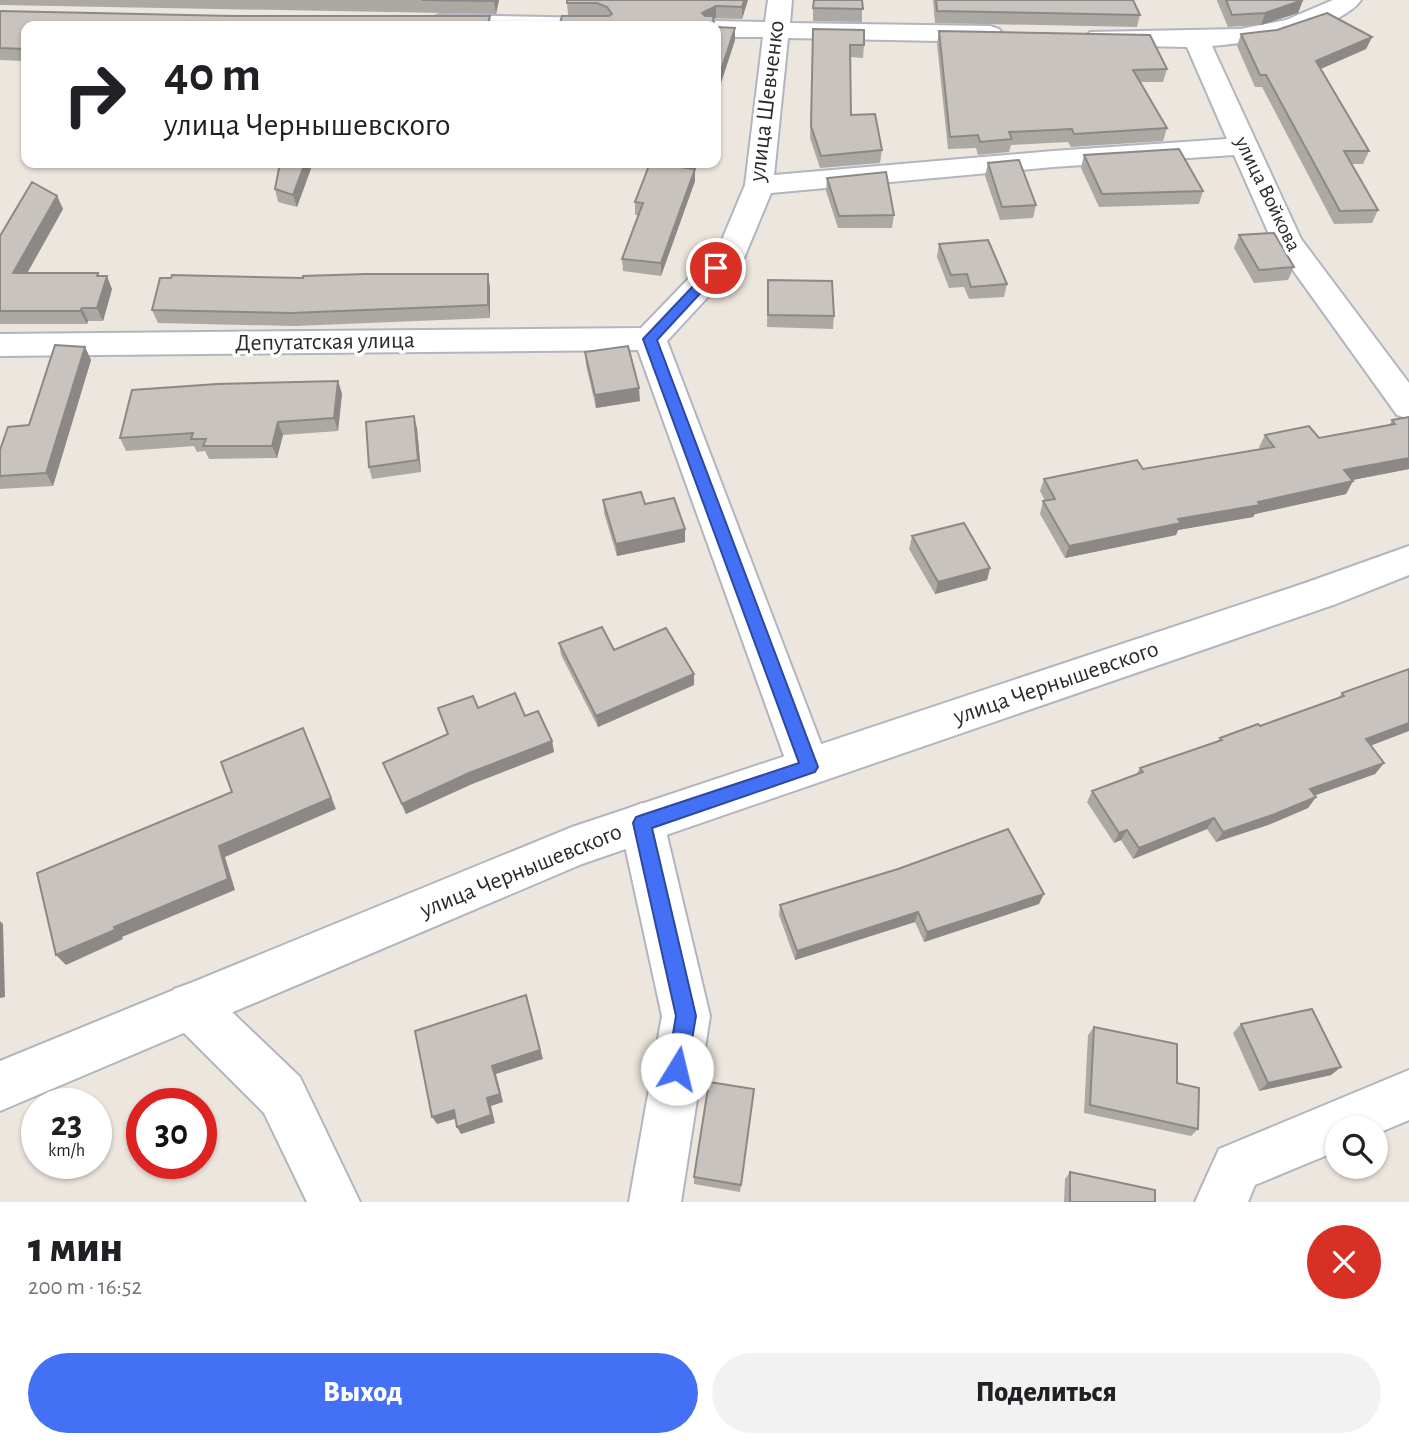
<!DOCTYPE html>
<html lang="ru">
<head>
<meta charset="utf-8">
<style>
	:root { --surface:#fff; --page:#f2f2f2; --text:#202124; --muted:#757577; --accent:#4370f5 }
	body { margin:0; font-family:"Alegreya Sans",sans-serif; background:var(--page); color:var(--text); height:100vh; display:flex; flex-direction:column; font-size:26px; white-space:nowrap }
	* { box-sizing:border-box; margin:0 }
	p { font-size:23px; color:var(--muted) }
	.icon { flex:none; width:38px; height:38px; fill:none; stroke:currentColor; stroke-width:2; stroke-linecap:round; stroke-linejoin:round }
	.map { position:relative; height:1202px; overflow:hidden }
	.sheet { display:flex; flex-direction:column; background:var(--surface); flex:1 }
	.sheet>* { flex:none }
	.hud { position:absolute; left:21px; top:21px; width:700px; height:147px; border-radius:14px; box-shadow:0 2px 5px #0004; background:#fff; color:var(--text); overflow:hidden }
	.fabs { position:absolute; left:1325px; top:1116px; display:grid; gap:14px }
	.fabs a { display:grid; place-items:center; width:63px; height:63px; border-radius:50%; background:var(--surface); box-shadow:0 2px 5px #0004; font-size:35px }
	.speed { position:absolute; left:21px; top:1088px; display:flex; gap:14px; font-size:35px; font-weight:700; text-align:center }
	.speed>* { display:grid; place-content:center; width:91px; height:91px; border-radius:50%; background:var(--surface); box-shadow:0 2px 5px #0004; line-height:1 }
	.speed small { font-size:18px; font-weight:400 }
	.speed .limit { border:10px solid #d22; background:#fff; color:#111 }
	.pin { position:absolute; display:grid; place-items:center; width:60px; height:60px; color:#fff; margin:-30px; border:4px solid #fff; border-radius:50%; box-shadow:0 2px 7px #0007 }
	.me { position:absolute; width:77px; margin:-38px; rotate:9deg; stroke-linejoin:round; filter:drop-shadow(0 0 5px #0008) }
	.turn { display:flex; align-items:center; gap:24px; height:147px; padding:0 28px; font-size:32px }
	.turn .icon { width:91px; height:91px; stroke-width:2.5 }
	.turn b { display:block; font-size:49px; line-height:60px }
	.round { display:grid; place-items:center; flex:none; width:74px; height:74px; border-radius:37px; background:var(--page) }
	.summary { display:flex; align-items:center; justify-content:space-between; height:119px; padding:0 28px }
	h1 { font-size:42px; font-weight:800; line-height:52px }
	.primary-button { display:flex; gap:14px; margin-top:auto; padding:14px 28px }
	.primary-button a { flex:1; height:80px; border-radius:42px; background:var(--accent); color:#fff; font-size:28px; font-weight:800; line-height:80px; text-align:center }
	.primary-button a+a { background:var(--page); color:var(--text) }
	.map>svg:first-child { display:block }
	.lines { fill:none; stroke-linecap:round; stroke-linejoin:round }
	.minor-casing { stroke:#b1b5bf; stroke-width:4 }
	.tertiary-casing { stroke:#b1b5bf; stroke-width:4 }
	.minor { fill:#fff; fill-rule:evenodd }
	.tertiary { fill:#fff; fill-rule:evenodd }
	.wall { fill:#aca8a3 }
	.shaded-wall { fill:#8c8885 }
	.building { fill:#c8c3be; stroke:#8c8885; stroke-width:2 }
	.route { fill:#4370f5; stroke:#2c499f; stroke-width:2 }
	.labels { text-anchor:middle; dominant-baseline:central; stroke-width:7; stroke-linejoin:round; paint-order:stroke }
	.far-street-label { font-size:21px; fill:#2b2b2b; stroke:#fff }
	.street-label { font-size:24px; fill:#2b2b2b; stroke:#fff }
</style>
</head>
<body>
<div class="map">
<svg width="1409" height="1202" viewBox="0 0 1409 1202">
	<rect width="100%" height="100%" fill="#ede6de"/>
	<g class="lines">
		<defs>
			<path id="minor" d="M768,0H792L790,23L990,26L999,29L1003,34L999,39L990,42L788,38L774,175L1053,151L1227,139L1187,47L1099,45L1090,42L1086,37L1090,32L1240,29L1286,20L1333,0H1361C1340,31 1248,43 1212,46L1301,239L1409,383V419L1397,415L1272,241L1234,155L1053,167L771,193L744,258L667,341L830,767L824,780L809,785L794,780L788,767L638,350L0,356V334L641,328L719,247L745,185L763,37H716V26H705L716,21L765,22Z
				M440,15L597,18L606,21L610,26H430L427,23L431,18Z
				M642,803L657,809L664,823L710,1016L681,1202H629L662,1016L620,823L627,809Z
				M191,983L208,989L300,1077L360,1202H307L264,1113L174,1023L167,1006L174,989Z
				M1409,1070V1120L1376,1134V1129H1337V1151L1255,1185L1248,1202H1195L1219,1149Z"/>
			<path id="tertiary" d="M1409,546V575L1336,604L582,864L0,1111V1061L572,827L1308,582Z"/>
		</defs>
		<use href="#minor" class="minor-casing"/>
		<use href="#tertiary" class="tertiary-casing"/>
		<use href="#minor" class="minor"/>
		<use href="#tertiary" class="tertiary"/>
	</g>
	<path class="wall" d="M0,0H499L496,14L0,5Z
		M748,0L742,19L568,15L567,3Z
		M813,0H862V22L813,21Z
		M933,0H1123L1140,15L1137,27L935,23Z
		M1217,0H1303L1298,13L1261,25L1228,27L1217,1Z
		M0,11L233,16H490L491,26H26V61L0,60Z
		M716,27L735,40L718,92L716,91Z
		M813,29L864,45L863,58L850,57L851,115L882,150L880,163L820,168L810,138Z
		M939,31L1167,69L1163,82H1140L1167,128L1163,141L1071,147L1068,142L1011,145L1009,152L978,155L976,148L948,149L937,44Z
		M1241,34L1372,37L1366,49L1321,69L1369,151L1363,164H1351L1378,210L1372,223L1334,224L1262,87H1255L1237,46Z
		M1084,155L1203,191L1199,204L1099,207L1081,168Z
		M280,163H313L297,207L278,202L275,189Z
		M988,163L1036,205L1033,218L1000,220L985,176Z
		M827,178L894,215L892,228H838L826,191Z
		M695,181L661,276L623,271L622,259L638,215H635V202Z
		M57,196L63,209L27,273H98L99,276L112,289L103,321H88L87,324H0V236Z
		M1239,235L1294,267L1288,280L1254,283L1234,248Z
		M939,244L1007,284L1004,297L969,299L964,287L949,288L937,257Z
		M171,278L490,287V318L295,326L158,323L152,310Z
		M768,280L834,316L833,329L767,327Z
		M85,347L91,360L53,486L0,489V450L29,425Z
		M585,352L640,401L596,408L586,365Z
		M338,381L342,394L338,431L283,435L277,458L209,459L205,451L197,452L194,446L126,451L120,438Z
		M1409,417V469L1352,480L1353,481L1346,494L1255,514L1253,517L1178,530L1176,535L1065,558L1040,514L1043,501H1045L1040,491L1044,479L1143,469L1260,449L1259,447L1265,435L1319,438L1389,426L1392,420Z
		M417,428L421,472L372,479L369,467Z
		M603,500L645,504L685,529V542L617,556L604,513Z
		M912,536L990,568L987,580L935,594L909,549Z
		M559,643L694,674V685L598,727L561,655Z
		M1409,669L1370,745L1384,763L1375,774L1315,795L1316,797L1308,808L1268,825L1216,842L1207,829L1133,859L1121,840L1114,843L1087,802L1092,791L1136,775L1140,768L1218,741L1220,738L1260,726L1338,699L1342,693Z
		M438,708H478L525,716L552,741L554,752L472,784L406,814L383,763L447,734Z
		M1039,904L924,942L915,922L795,960L779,915L780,905Z
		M1241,1024L1341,1067L1331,1075L1259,1091L1233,1033Z
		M1094,1027L1177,1083L1198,1129L1191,1136L1084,1113L1088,1035Z
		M754,1089L740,1192L694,1184V1177Z
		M1070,1172L1155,1202H1064L1065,1179Z"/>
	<path class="shaded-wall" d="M495,0H499L496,14L494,1Z
		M744,0H748L742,19V7Z
		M1303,0L1298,13L1261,25L1265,13Z
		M716,6V18L702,25V13Z
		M735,28V40L718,92V79Z
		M1372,37L1366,49L1311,73L1316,61Z
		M305,163H313L297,207L293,195Z
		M695,169V181L661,276V263Z
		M57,196L63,209L20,286L13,273Z
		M98,273L104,286L107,276L112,289L103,321L97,308V276Z
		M488,274L490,287V318L488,305Z
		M82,308L88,321L87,324L80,311Z
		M85,347L91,360L53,486L46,473Z
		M338,381L342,394L338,431L334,418Z
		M639,388L640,401L596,408L595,395Z
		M414,416L417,428L421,472L418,460Z
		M278,422L283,435L277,458L272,446Z
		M1409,458V469L1337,483L1344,470Z
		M1353,481L1346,494L1255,514L1253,517L1178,530L1176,535L1065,558L1069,546L1178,519Z
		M685,529V542L617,556L616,544Z
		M990,568L987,580L935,594L938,582Z
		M694,674V685L598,727L596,716Z
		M1409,723V731L1357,751L1366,739Z
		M303,728L336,809L225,857L235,890L122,937L123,939L66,965L56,955L114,927L219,846Z
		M552,741L554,752L472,784L406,814L402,804L469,773Z
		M1384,763L1375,774L1302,800L1310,789Z
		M1316,797L1308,808L1268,825L1216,842L1223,832Z
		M1214,818L1207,829L1133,859L1139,848Z
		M1127,830L1121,840L1114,843L1119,833Z
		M1044,894L1039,904L924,942L927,932Z
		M918,912L915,922L795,960L797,951Z
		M0,921L3,924L5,997L0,998Z
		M526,995L543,1059L496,1074L503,1102L491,1106L495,1123L461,1134L457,1127L487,1098L492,1066Z
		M1341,1067L1331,1075L1259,1091L1268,1083Z
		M454,1110L458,1118L437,1124L432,1117Z"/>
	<path class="building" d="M422,0H495L494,1Z
		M567,0H744L742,7L716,6L702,13L705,16H713L714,26H559L562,16H609L612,14L607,7L597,3H567Z
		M814,0H862L863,9L813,8Z
		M936,0H1133L1140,15L937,11Z
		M1226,0H1303L1265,13L1232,15Z
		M0,11L233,16H490L487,26H26V49L0,48Z
		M1327,13L1372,37L1316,61L1369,151H1344L1378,210L1340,211L1266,75H1260L1241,34L1277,30Z
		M716,27L735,28L718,79H716Z
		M813,29L864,30V45H850L851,115L875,114L882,150L821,156L811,126Z
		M939,31L1150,35L1167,69L1133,70L1167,128L1074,134L1072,129L1009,132L1012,139L980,142L978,135L950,137Z
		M1179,149L1203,191L1102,194L1084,155Z
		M1019,160L1036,205L1002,207L988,163Z
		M280,163H305L293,195L275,189Z
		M650,163L695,169L661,263L622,259L643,203L635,202Z
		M886,172L894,215L839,216L827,178Z
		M32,182L57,196L13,273H98L97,276H107L97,308H82L80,311H0V236Z
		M1274,233L1294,267L1259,270L1239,235Z
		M988,240L1007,284L971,287L967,274L951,275L939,244Z
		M366,274H488V305L291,313L152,310L160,278H171L172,275L303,278V276Z
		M768,280L832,281L834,316L768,315Z
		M55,345L85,347L46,473L0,476V450L8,427L29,425Z
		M628,346L639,388L595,395L585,352Z
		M338,381L334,418L278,422L272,446H203L206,439H191L193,433L120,438L132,390L217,384Z
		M414,416L418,460L369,467L366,422Z
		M1409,417V458L1344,470L1353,481L1258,502L1260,505L1178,519L1181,523L1069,546L1043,501L1055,499L1044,479L1137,460L1143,469L1274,447L1265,435L1309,426L1319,438L1395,424L1392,420Z
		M641,492L645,504L674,498L685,529L616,544L603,500Z
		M964,523L990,568L938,582L912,536Z
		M602,627L614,650L666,628L694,674L596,716L559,643Z
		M1409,669V723L1366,739L1384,763L1310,789L1316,797L1275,814L1223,832L1214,818L1139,848L1127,830L1119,833L1092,791L1143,772L1140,768L1222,740L1220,738L1258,724L1260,726L1344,696L1342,693Z
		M515,693L525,716L538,711L552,741L469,773L402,804L383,763L448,734L438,708L473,696L478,708Z
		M303,728L331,798L219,846L228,879L114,927L115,930L56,955L37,873L232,792L221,762Z
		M1008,829L1044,894L927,932L918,912L797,951L780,905L898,869Z
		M526,995L540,1050L492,1066L500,1094L487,1098L491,1115L457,1127L454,1110L432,1117L415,1031Z
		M1312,1009L1341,1067L1268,1083L1241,1024Z
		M1094,1027L1177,1044V1083L1199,1088L1198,1129L1090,1105Z
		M709,1082L754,1089L741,1185L694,1177Z
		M1070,1172L1155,1190V1202H1070Z"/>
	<path class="route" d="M716,264L723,268L721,271L657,340L818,767L815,772L652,828L696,1016L687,1069L684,1076L677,1079L670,1076L667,1069L676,1016L633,823L636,817L642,815L799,763L643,339L712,266Z"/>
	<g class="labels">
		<g class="far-street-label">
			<text transform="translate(1268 194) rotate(64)">улица Войкова</text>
		</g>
		<g class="street-label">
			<text transform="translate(767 101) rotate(-83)">улица Шевченко</text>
			<text transform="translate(325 342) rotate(-1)">Депутатская улица</text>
			<text transform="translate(1056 683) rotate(-19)">улица Чернышевского</text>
			<text transform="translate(521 871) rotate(-22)">улица Чернышевского</text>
		</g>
	</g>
</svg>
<div class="fabs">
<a><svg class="icon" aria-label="search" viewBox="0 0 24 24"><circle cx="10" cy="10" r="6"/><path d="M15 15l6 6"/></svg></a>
</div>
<div class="speed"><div>23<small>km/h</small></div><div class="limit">30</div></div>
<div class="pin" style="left:716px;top:268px;background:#d93025"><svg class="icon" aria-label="arrive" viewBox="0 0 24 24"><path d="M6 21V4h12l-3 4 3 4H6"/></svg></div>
<svg class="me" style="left:677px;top:1069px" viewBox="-20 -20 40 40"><circle r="19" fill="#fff"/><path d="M0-13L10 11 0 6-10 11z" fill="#4370f5"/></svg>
<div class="hud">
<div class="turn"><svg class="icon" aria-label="right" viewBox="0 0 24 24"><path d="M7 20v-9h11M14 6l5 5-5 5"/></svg><div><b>40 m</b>улица Чернышевского</div></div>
</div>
</div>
<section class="sheet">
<div class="summary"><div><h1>1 мин</h1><p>200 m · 16:52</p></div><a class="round" style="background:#d93025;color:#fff"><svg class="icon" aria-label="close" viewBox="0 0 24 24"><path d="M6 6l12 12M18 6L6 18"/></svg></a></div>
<div class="primary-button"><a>Выход</a><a>Поделиться</a></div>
</section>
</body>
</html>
